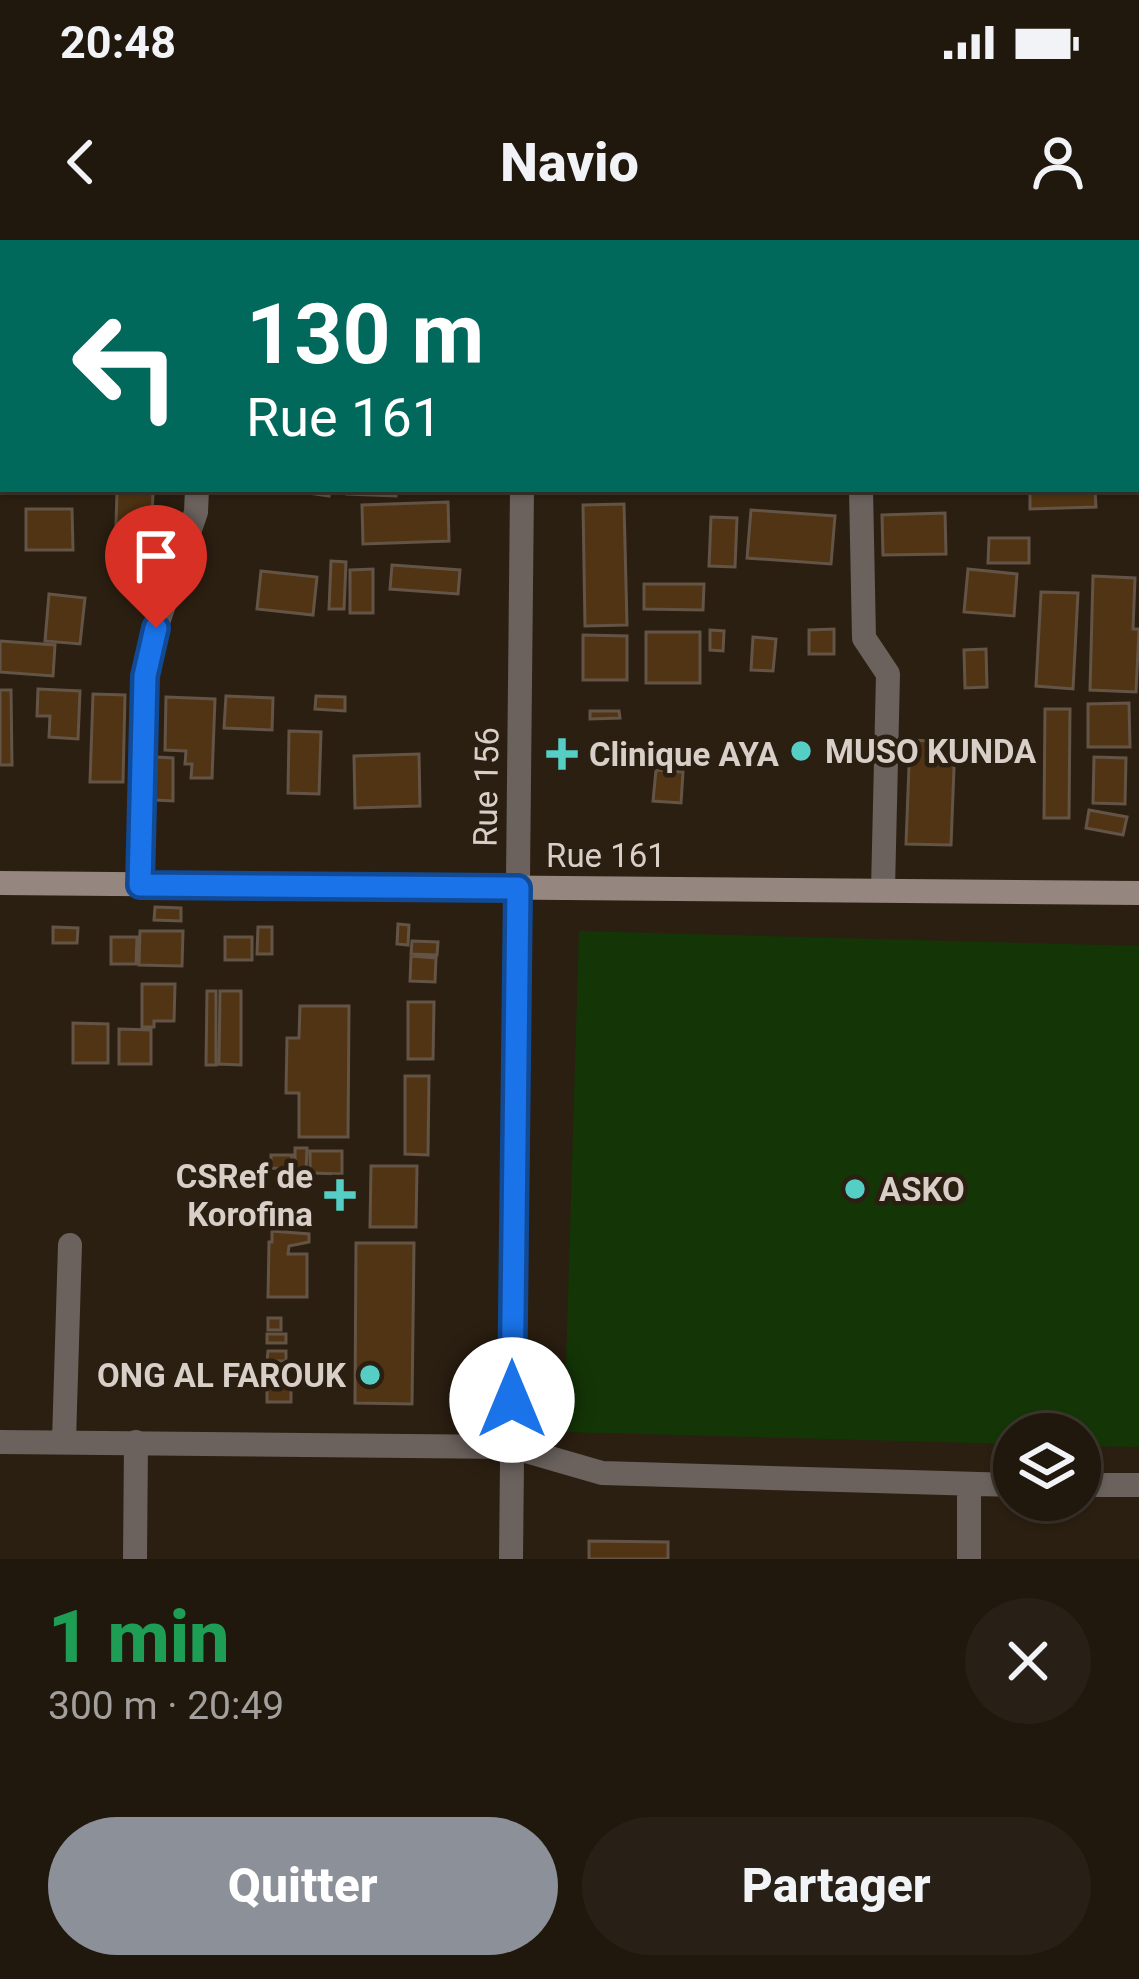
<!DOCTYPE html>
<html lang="fr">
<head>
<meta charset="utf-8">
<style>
	:root { --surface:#20170d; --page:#282016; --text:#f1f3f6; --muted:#a29f9d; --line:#3d362e; --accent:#8c9099 }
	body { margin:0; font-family:Roboto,sans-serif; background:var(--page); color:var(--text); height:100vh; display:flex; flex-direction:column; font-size:45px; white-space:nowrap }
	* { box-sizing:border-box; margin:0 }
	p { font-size:39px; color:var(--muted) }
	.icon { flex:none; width:66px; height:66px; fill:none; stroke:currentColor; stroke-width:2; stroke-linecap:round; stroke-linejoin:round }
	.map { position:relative; height:1319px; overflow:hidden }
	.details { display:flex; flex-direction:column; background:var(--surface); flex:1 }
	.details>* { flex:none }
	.top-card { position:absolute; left:0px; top:0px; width:1140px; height:252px; box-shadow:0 3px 9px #0004,0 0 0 3px var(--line); background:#00695c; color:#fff; overflow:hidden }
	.buttons { position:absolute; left:993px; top:1173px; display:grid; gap:24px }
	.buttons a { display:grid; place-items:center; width:108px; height:108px; border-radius:50%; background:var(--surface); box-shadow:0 3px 9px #0004,0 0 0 3px var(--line); font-size:60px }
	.pin { position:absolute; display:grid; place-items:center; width:102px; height:102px; color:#fff; margin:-123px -51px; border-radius:50% 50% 50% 0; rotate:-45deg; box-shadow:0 0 12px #0007 }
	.pin .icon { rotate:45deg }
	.me { position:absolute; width:132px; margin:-66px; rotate:0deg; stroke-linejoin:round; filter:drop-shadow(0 0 9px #0008) }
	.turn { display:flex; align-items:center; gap:42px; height:252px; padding:0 48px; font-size:54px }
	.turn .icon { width:156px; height:156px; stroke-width:2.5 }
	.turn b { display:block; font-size:84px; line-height:102px }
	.round { display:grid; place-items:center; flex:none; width:126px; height:126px; border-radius:63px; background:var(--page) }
	.summary { display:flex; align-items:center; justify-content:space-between; height:204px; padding:0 48px }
	h1 { font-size:72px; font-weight:800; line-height:90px; color:#1e9e55 }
	.button { display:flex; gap:24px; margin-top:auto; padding:24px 48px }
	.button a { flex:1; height:138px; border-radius:72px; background:var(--accent); color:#fff; font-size:48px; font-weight:800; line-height:138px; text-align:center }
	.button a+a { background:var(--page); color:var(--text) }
	.status { display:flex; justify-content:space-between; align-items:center; height:84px; padding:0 60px; background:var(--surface); direction:ltr }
	.status svg { height:33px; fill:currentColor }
	header { display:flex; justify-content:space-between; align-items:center; height:156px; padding:0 48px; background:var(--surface); font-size:54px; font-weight:800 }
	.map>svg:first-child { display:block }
	.green { fill:#143606 }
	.building { fill:#503414; stroke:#635446; stroke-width:3 }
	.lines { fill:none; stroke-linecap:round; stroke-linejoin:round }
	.street { stroke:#6b625e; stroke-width:24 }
	.secondary { stroke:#958780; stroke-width:24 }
	.route-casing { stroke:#114b97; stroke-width:30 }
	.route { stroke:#1a73e8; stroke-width:21 }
	.poi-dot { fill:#55cec6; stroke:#2b1f11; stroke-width:4.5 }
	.labels { text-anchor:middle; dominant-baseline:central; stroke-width:9; stroke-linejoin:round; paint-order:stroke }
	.poi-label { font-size:33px; font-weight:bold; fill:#d8d0c8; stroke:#2b1f11; text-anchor:start }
	.street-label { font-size:33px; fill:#d8d0c8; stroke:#2b1f11 }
</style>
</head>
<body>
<div class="status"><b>20:48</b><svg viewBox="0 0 49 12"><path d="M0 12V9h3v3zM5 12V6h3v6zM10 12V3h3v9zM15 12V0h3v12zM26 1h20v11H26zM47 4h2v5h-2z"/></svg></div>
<header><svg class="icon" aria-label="back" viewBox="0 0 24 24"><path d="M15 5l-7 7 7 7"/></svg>Navio<svg class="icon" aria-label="person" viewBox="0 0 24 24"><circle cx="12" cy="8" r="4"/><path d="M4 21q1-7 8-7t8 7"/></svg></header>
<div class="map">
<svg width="1139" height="1319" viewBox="0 0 1139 1319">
	<rect width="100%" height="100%" fill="#2b1f11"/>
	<path class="green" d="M579,691L1139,706V1207L1080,1206V1194H1014V1204L564,1192Z"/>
	<path class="building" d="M407,0H470L407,3Z
		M971,0H1021V3H971Z
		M1101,0H1139V20L1137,3H1100Z
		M0,47H3V188H0Z
		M0,199L3,249L20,252L0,251Z
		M281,249H330L329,256Z
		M348,249H396V256L347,254Z
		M1030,249H1095L1096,267L1030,269Z
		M117,252L153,253L150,318L115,317Z
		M448,262L449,301L363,304L362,265Z
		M624,264L627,385L585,386L583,265Z
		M26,269H72L73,310H26Z
		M751,270L835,276L831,324L747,318Z
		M945,273L946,314L883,315L882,275Z
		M711,277L737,278L735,327L709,326Z
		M989,298H1029V323H988Z
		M331,321L346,322L344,369H329Z
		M392,325L460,330L458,354L390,349Z
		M373,329V373H350V330Z
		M968,329L1017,334L1014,376L964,372Z
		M261,331L317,337L313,375L257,369Z
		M1093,336L1135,338L1133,389H1139L1136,452L1090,450Z
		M644,344H704L703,370L644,369Z
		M1041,352L1078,353L1073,449L1036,446Z
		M49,354L85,358L80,404L45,401Z
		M834,389V414H809V390Z
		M710,390L724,391L723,411L710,410Z
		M646,392H700V443H646Z
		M583,395L627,396V440H583Z
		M753,397L776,399L773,431L751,430Z
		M0,401L55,405L53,436L0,432Z
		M986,409L987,447L965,448L964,410Z
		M38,449L80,451L78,499L49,497L50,476H37Z
		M0,450H11L12,525H0Z
		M93,454L125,455L123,542H90Z
		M226,456L273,458L272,490L224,488Z
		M316,456L345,457V471L315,469Z
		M166,457L215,459L212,538H191L192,524H185L186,511L165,510Z
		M1129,463L1130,507H1088V464Z
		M1045,469H1070L1069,578H1044Z
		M590,471H619L620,478L590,479Z
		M289,491L321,492L319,554L288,553Z
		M910,500L955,502L951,605L906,604Z
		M419,514L420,566L355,568L354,516Z
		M156,517L173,518V561L155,560Z
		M1094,517L1126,518L1125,564L1093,563Z
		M656,530L683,532L681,563L653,561Z
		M1089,570L1127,577L1123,595L1086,588Z
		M155,667L181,668V681L154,680Z
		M398,684L409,685L408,705L397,704Z
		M53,687L78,688L77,703H53Z
		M258,687H272V714H257Z
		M140,691H183L182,726L139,725Z
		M111,697H137L136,724H111Z
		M225,697H252V720H225Z
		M412,701L438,702L437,715L411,714Z
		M411,716L436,718L435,742L410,741Z
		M142,744H175L174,781H154V787H142Z
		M207,751H216V825H206Z
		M220,751H241V825L219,824Z
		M408,762H434L433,819H408Z
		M300,766H349L348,897H299V853H286L287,798H299Z
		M73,783L108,784V823H73Z
		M119,789L151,790V824H119Z
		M405,836H429L428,915L405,914Z
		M295,908H307L306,932H295Z
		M310,911H342V934L310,933Z
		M271,915H292L291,929L271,928Z
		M371,926H417L416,987H370Z
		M272,991L309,994V1002L289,1006L288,1014H307V1057H268L269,1002H272Z
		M356,1003H414L412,1164L355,1163Z
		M268,1078H281V1090H268Z
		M267,1094H286V1103H267Z
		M268,1111H286V1121H267Z
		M267,1145H291V1162H267Z
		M589,1301L668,1302V1319H589Z"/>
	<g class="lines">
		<path class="street" d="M201,3V0
			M525,3V0
			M859,3V0
			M0,22H3
			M1137,41H1139
			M861,249L864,398L888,434L883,650
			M140,645L145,436L156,388L196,272L197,249
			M64,1201L70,1005
			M0,1202L512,1207L602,1233L1014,1245
			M969,1245V1319
			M1080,1245H1139
			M135,1319L136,1202
			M511,1319L522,249"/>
		<path class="secondary" d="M0,643L1139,653"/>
	</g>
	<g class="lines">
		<defs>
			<path id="route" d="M156,388L145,436L140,645L518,648L512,1160"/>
		</defs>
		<use href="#route" class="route-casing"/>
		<use href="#route" class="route"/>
	</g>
	<g class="poi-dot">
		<circle cx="801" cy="511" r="12"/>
		<path d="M556 496h12v12h12v12h-12v12h-12v-12h-12v-12h12z"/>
		<circle cx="855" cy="949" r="12"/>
		<path d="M334 937h12v12h12v12h-12v12h-12v-12h-12v-12h12z"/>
		<circle cx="370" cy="1135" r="12"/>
	</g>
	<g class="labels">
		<g class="poi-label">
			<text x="825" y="511">MUSO KUNDA</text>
			<text x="589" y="514">Clinique AYA</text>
			<text x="313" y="936" text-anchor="end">CSRef de<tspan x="313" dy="38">Korofina</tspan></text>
			<text x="879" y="949">ASKO</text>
			<text x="346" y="1135" text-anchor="end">ONG AL FAROUK</text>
		</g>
		<g class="street-label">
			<text transform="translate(486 547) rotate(-89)">Rue 156</text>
			<text x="606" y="615">Rue 161</text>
		</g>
	</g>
</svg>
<div class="buttons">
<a><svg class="icon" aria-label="layers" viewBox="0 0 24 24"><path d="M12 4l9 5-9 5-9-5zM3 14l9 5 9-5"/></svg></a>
</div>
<div class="pin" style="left:156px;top:388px;background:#d93025"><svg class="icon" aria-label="arrive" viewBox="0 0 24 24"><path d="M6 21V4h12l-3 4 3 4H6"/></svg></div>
<svg class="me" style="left:512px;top:1160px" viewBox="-20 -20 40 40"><circle r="19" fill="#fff"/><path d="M0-13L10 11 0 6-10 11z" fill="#1a73e8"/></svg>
<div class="top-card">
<div class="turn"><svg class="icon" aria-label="left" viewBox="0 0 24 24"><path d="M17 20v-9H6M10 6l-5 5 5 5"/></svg><div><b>130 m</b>Rue 161</div></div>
</div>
</div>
<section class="details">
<div class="summary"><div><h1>1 min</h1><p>300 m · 20:49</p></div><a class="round"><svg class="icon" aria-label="close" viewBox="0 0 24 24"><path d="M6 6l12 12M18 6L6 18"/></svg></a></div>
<div class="button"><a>Quitter</a><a>Partager</a></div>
</section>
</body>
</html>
